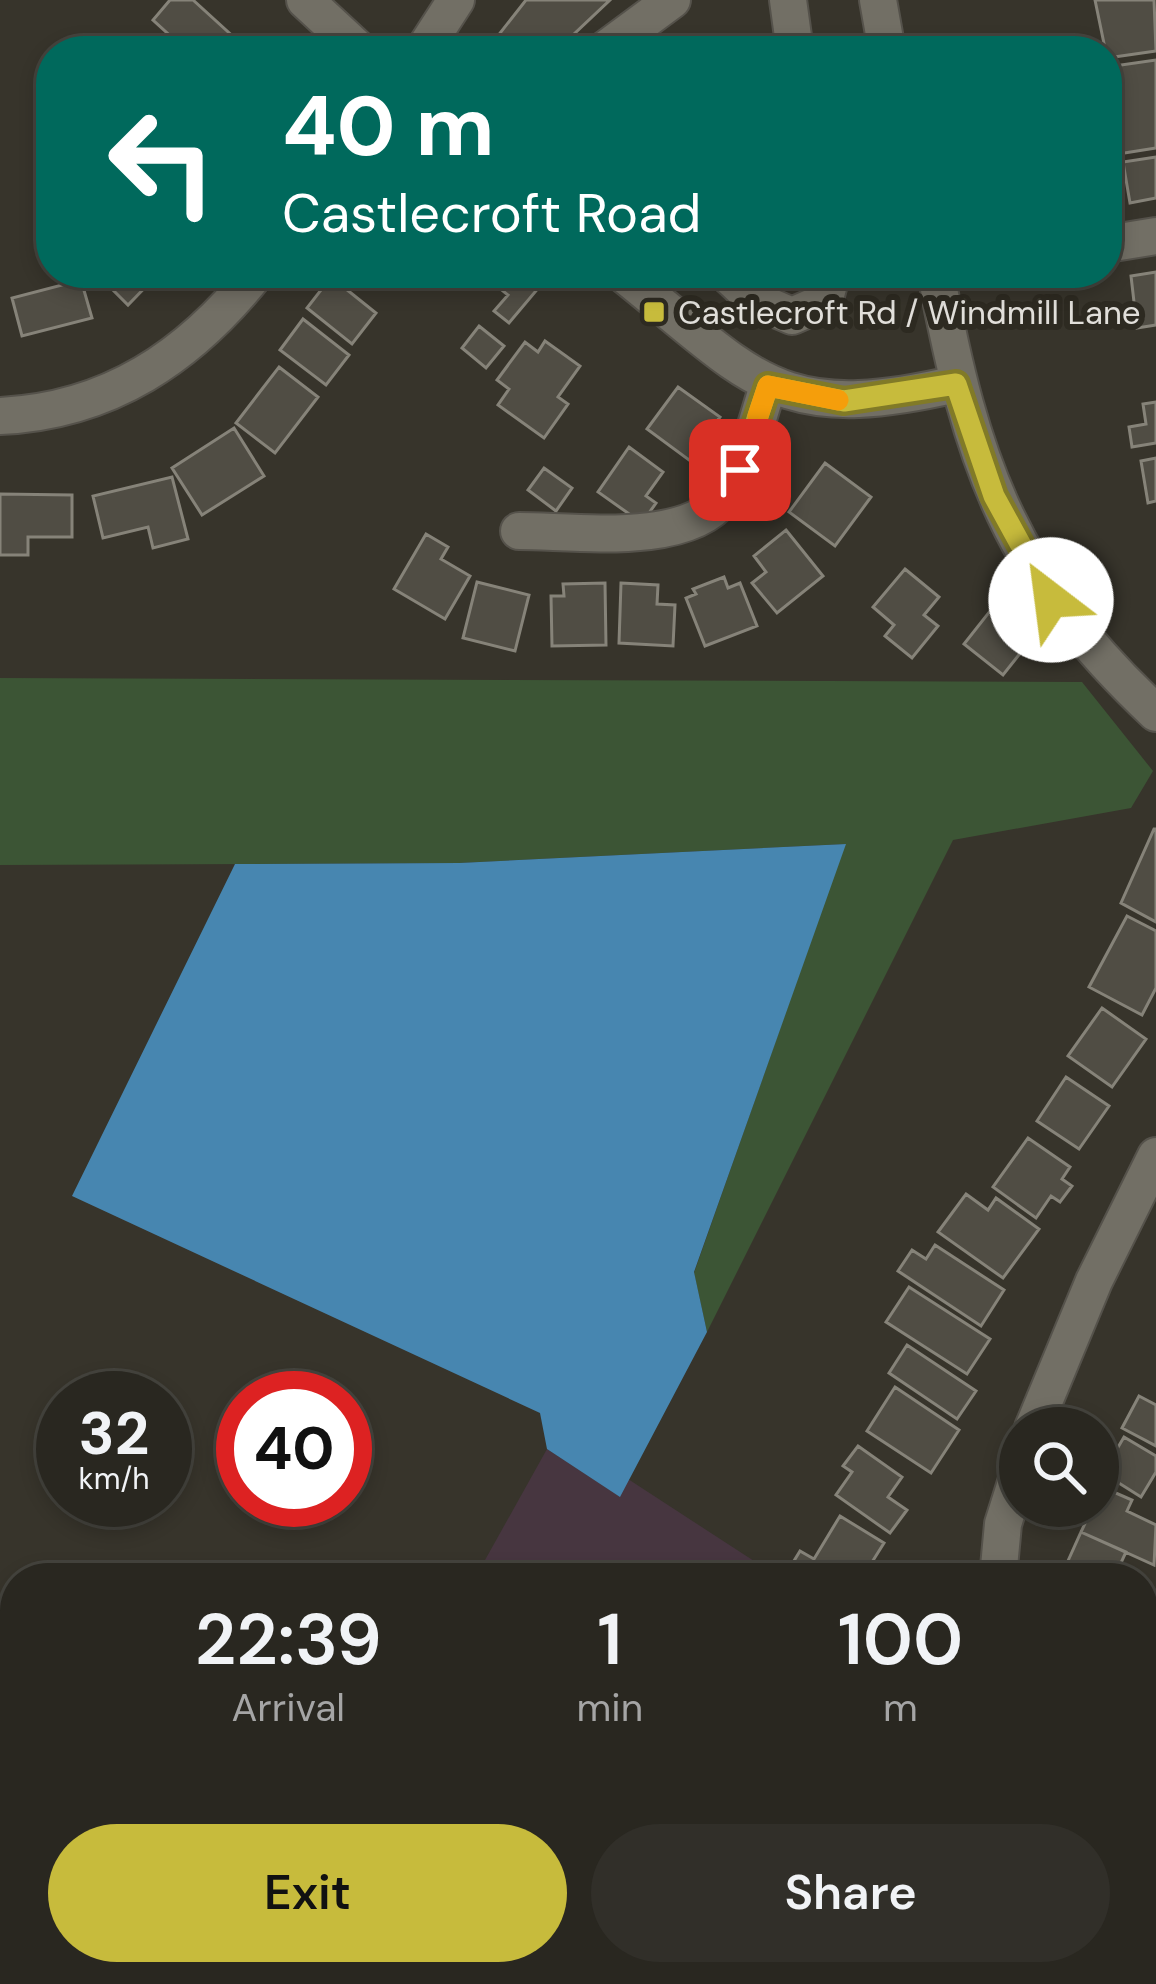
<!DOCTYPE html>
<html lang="en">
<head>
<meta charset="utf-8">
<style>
	:root { --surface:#292720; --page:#312f29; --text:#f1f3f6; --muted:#a5a5a5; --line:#45443e; --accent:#c7bb3c }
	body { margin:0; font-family:"DM Sans",sans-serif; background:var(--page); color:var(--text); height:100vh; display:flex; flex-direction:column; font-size:45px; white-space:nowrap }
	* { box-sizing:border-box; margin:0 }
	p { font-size:39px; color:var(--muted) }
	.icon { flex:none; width:66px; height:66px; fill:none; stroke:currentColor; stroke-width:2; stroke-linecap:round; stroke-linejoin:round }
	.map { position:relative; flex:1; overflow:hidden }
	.drawer { position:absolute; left:0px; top:1563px; width:1158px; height:423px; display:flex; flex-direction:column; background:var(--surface); border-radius:48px 48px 0 0; box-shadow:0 6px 18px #0003,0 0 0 3px var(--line) }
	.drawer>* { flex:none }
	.banner { position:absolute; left:36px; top:36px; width:1086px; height:252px; border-radius:48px; box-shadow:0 6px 18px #0003,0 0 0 3px var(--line); background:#00695c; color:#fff; overflow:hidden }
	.tools { position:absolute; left:999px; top:1407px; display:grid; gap:24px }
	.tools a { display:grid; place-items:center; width:120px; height:120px; border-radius:50%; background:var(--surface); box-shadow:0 6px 18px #0003,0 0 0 3px var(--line); font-size:60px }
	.speed { position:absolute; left:36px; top:1371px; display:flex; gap:24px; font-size:60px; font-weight:700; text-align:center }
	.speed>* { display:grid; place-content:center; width:156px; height:156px; border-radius:50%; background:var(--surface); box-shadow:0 6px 18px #0003,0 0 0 3px var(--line); line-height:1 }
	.speed small { font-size:30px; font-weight:400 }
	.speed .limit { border:18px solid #d22; background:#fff; color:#111 }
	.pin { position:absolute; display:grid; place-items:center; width:102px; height:102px; color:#fff; margin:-51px; border-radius:24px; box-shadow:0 6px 18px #0006 }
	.me { position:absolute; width:132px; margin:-66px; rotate:330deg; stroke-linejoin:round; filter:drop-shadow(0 0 9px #0008) }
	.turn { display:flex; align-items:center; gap:42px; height:252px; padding:0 48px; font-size:54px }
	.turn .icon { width:156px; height:156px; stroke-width:2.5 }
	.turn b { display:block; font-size:84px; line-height:102px }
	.eta { display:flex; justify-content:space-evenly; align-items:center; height:204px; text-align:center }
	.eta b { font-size:72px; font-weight:600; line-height:84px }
	.cta { display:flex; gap:24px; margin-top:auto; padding:24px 48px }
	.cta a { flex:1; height:138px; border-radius:72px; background:var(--accent); color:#111; font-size:48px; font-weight:600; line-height:138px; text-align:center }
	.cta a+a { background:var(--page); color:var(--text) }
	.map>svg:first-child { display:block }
	.education { fill:#473640 }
	.green { fill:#3c5535 }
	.water { fill:#4786b0 }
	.building { fill:#504d44; stroke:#868379; stroke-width:3 }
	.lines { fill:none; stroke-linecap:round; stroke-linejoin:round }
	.minor-casing { stroke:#55524b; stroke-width:40 }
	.minor { stroke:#726f65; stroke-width:36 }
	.route-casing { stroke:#817a27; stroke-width:30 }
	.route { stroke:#c7bb3c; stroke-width:21 }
	.slow { stroke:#f59e0b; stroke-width:21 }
	.poi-dot { fill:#c7bb3c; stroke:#2d2a21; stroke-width:4.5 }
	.labels { text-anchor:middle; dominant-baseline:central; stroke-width:12; stroke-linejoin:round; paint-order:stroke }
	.poi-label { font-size:33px; fill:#e1dfda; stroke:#2d2a21; text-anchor:start }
</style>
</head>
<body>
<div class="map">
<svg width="1156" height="1984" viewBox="0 0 1156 1984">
	<rect width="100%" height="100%" fill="#37342b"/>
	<path class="education" d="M547,1449L619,1496L628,1479L780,1578H475Z
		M256,1971H1095L1097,1984H249Z"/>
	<path class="green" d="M0,678L1082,682L1153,771L1131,808L953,840L707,1332L694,1273L845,844L459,863L0,865Z"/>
	<path class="water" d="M846,844L694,1272L707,1332L620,1497L547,1449L540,1413L72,1196L235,864L459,863Z"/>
	<path class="building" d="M170,0H193L249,51H187L153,20Z
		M526,0H610L556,51H486Z
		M1095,0H1154L1156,51L1107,58Z
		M1156,60V148L1118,154L1107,67Z
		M1156,157V198L1130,203L1123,162Z
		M1156,272V325L1137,328L1131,276Z
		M96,273H159L128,305Z
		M481,273H539L546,279L509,323L494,311L508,295Z
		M331,277L376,313L352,344L307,308Z
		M81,280L92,318L22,336L12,298Z
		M303,319L349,355L326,385L280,350Z
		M479,326L504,346L486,368L462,348Z
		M545,341L580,366L558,397L568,404L544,438L498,405L509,389L497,380L525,342L538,352Z
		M279,367L318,397L275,453L236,423Z
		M678,387L720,417L689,460L647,429Z
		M1156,402V443L1132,447L1129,427L1146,424L1143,404Z
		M234,428L264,476L202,515L172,468Z
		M629,447L663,472L646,496L656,503L642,523L598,492Z
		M1156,458V501L1148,503L1141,461Z
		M825,463L871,497L835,546L789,512Z
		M544,468L572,488L556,511L528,490Z
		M172,477L188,539L153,548L148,527L103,538L93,496Z
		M0,494L72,495V537H28V555H0Z
		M786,530L823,576L777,613L752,583L766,572L754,556Z
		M426,534L448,547L441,559L470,576L445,619L394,589Z
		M905,569L939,597L924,615L938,626L912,658L885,636L894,625L873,607Z
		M724,577L728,588L740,583L757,626L705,646L686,598L696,594L693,589Z
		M477,582L529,595L515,651L463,638Z
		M605,583L606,645L552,646L551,596H564L563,584Z
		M621,583L658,585L657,604L675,605L673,646L619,643Z
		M994,606L1033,637L1003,675L964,644Z
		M1154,829H1156V922L1121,903Z
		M1127,916L1156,931V988L1142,1015L1089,987Z
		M1102,1008L1146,1039L1112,1087L1068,1056Z
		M1066,1077L1109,1106L1079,1149L1037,1121Z
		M1028,1138L1070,1167L1062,1179L1072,1186L1060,1202L1051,1196L1036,1218L993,1187Z
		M966,1194L988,1210L996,1198L1039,1229L1003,1278L938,1232Z
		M935,1245L1004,1290L981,1326L898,1271L912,1250L926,1259Z
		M909,1287L990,1339L967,1374L886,1322Z
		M907,1345L976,1391L957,1419L889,1373Z
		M895,1387L959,1430L931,1473L867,1431Z
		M1139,1396L1156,1405V1446L1122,1428Z
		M1124,1437L1156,1456V1472L1141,1497L1103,1473Z
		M858,1446L902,1477L888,1497L907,1510L890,1533L836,1495L852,1472L843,1466Z
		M1102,1487L1132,1500L1127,1511L1156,1525L1154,1565L1081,1532Z
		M840,1516L884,1543L862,1578L786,1574L800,1551L814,1559Z
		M1081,1532L1126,1552L1114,1578H1075L1063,1572Z
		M1156,1711V1790L1143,1792V1713Z
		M1156,1802V1853L1155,1854L1144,1805Z
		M771,1971H1016L1015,1984H770Z"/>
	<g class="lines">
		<defs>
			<path id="minor" d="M305,0L360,51
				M788,0L795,51
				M878,0L887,51
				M423,51L456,0
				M603,51L672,0
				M1107,244L1156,236
				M622,273C754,378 776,426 956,384
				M726,273L755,300L792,316L824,302L832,273
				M936,273C971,464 1011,577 1156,713
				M0,416C109,411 189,357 256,273
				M519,531C574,531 687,547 723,498C747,466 756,423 768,386
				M1033,1428L1094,1281L1156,1156
				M998,1578L1003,1524L1020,1470
				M1124,1971L1128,1984"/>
		</defs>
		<use href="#minor" class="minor-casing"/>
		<use href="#minor" class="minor"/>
	</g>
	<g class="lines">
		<defs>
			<path id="route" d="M740,470L768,386L844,401L956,384L994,496L1051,600"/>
		</defs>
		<use href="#route" class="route-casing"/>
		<use href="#route" class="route"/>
		<path class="slow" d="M758,416L768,386L838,400"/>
	</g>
	<rect class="poi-dot" x="642" y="300" width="24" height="24" rx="6"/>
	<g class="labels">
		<g class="poi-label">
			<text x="678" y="312">Castlecroft Rd / Windmill Lane</text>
		</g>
	</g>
</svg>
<div class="tools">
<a><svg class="icon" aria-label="search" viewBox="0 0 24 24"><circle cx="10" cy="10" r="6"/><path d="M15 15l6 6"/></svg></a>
</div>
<div class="speed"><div>32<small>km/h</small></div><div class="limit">40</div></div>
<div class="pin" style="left:740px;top:470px;background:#d93025"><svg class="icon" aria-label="arrive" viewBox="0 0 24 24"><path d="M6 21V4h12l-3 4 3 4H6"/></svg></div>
<svg class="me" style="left:1051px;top:600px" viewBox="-20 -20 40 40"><circle r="19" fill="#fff"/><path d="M0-13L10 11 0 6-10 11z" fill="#c7bb3c"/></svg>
<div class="banner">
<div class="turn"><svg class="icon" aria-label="left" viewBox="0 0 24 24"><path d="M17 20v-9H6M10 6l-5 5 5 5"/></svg><div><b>40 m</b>Castlecroft Road</div></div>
</div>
<section class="drawer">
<div class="eta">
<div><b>22:39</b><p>Arrival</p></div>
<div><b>1</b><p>min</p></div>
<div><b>100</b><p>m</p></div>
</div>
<div class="cta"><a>Exit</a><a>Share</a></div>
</section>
</div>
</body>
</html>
